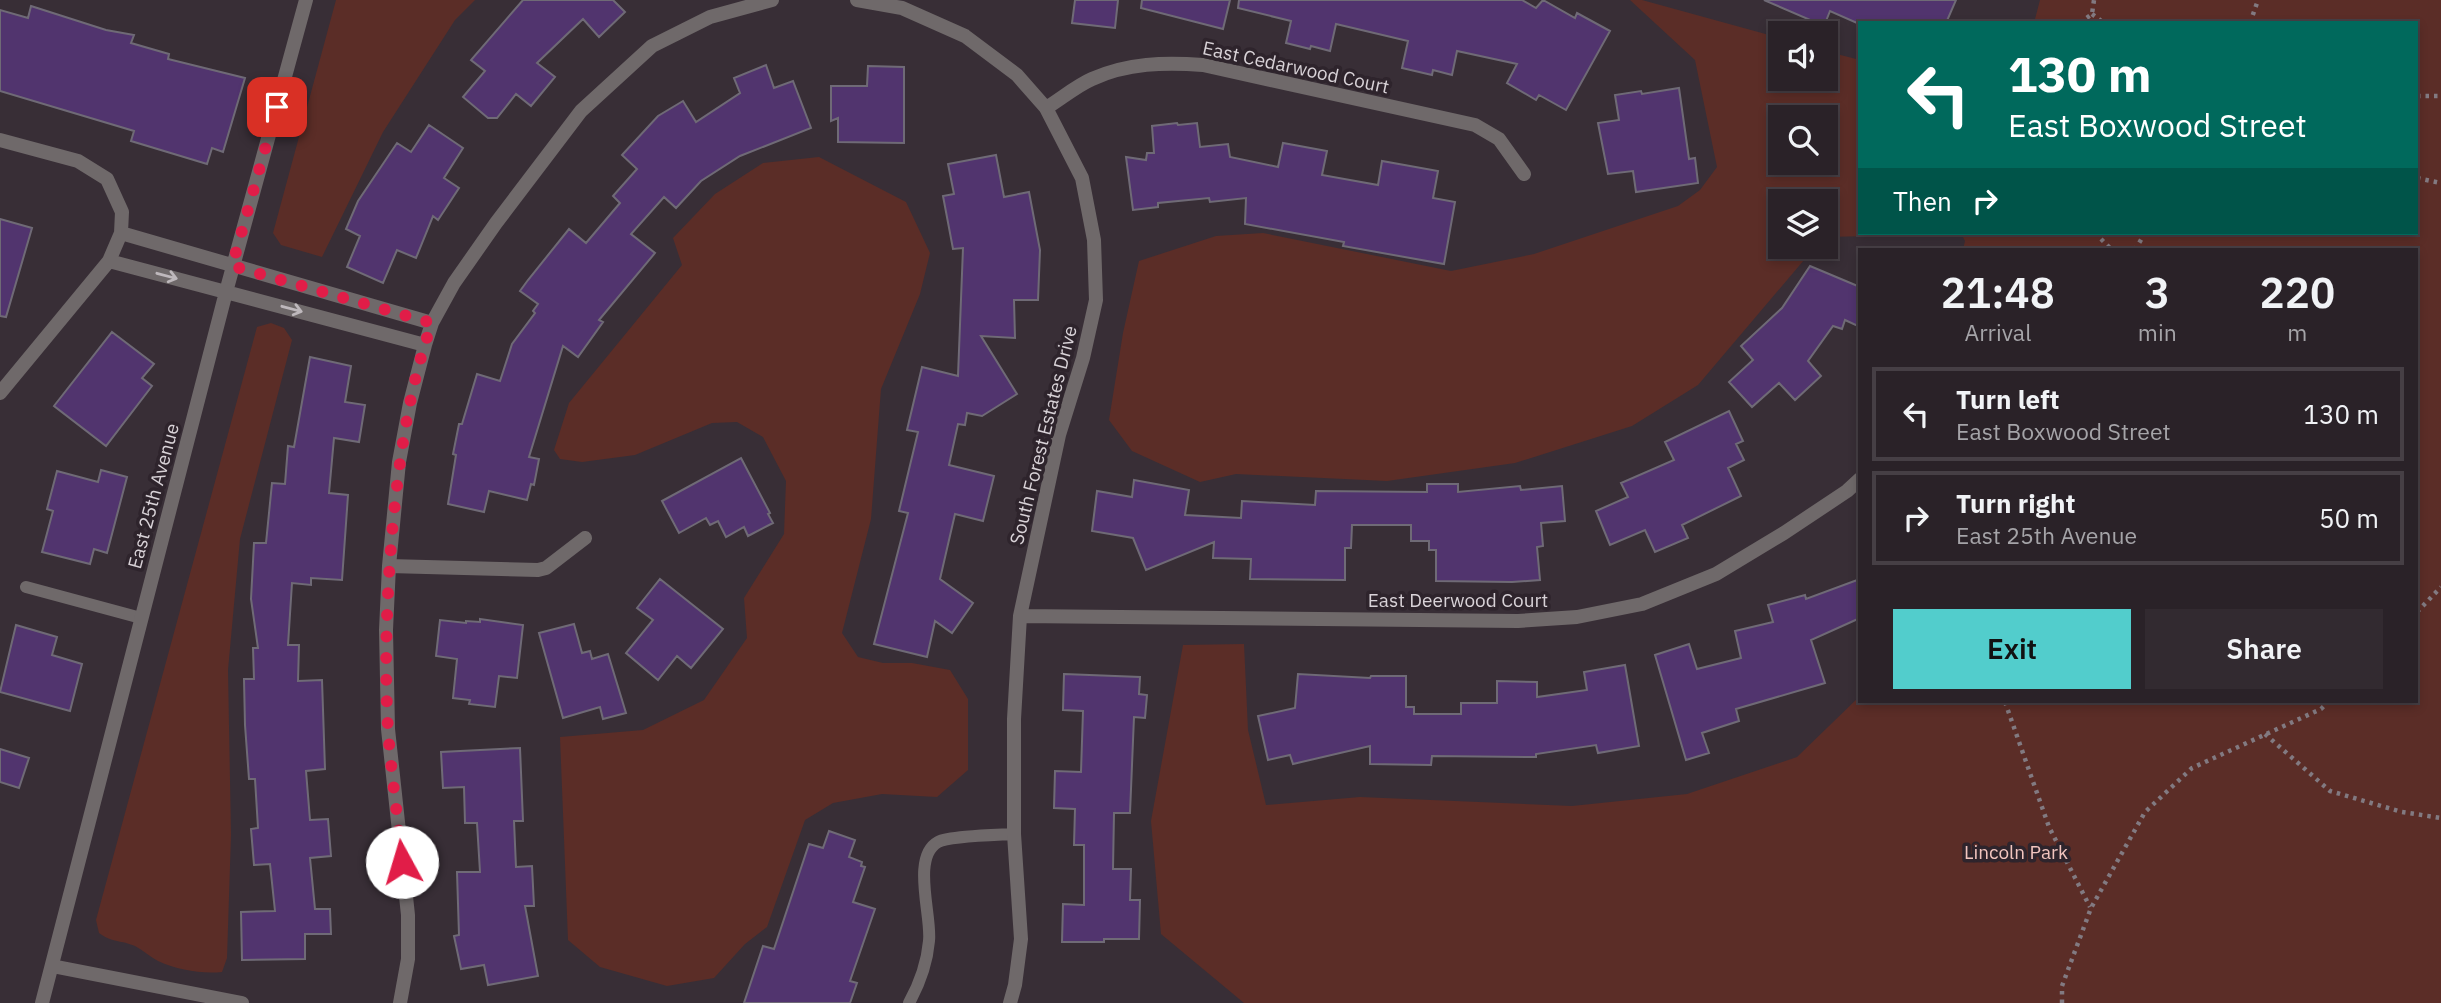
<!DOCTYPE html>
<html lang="en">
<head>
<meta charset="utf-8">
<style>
	:root { --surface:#2a2228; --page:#322a30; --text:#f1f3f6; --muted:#a5a4a8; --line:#463f45; --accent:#52cdcc }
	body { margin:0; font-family:"IBM Plex Sans",sans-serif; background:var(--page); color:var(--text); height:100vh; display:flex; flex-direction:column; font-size:26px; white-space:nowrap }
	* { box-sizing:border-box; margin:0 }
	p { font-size:23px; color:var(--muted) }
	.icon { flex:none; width:38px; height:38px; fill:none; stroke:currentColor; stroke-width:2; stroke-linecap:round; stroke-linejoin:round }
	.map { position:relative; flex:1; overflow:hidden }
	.sheet { position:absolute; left:1858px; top:248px; width:560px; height:455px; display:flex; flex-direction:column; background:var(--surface); border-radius:0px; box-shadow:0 4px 10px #0003,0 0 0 2px var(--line) }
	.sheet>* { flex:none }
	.hud { position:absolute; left:1858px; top:21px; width:560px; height:214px; border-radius:0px; box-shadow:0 4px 10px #0003,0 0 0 2px var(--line); background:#00695c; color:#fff; overflow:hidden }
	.controls { position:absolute; left:1768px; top:21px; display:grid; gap:14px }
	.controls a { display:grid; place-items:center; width:70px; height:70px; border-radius:0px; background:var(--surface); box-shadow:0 4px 10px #0003,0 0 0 2px var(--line); font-size:35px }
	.pin { position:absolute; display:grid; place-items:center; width:60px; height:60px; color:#fff; margin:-30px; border-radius:14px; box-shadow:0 4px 10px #0006 }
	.me { position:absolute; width:77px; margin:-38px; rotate:354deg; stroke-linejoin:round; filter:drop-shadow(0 0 5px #0008) }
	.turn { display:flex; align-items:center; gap:24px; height:147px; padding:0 35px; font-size:32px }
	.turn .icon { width:91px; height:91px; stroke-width:2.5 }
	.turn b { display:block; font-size:49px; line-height:60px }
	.then { display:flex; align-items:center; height:66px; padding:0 35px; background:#0003; gap:14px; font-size:26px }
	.eta { display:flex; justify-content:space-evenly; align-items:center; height:119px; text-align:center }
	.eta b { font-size:42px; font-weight:600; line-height:49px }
	.action { display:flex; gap:14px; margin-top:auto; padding:14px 35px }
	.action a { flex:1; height:80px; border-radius:0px; background:var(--accent); color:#111; font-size:28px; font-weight:600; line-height:80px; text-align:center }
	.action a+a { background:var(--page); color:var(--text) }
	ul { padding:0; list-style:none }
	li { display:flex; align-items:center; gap:21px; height:94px; margin:0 14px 10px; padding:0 21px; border:4px solid var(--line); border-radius:0px }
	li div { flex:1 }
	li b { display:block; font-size:26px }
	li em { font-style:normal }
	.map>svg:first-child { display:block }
	.green { fill:#5b2d27; fill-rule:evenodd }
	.building { fill:#51346e; stroke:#6f6a76; stroke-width:2 }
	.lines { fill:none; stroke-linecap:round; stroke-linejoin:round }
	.path { stroke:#827a81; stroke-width:4.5; stroke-dasharray:3.5 5; stroke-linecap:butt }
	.service { stroke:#6f696a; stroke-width:12 }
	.minor { stroke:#6f696a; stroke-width:14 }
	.oneway { stroke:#beb8bc }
	.route { stroke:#e11d48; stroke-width:12; stroke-dasharray:0 21.6 }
	.labels { text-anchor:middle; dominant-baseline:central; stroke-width:7; stroke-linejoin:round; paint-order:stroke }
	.street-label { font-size:19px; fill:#d8d2d7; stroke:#2e242c }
	.park-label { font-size:19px; fill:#f2c5bf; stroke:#2e242c }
</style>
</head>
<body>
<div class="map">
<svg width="2441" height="1003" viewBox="0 0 2441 1003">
	<rect width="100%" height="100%" fill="#382e36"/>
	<path class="green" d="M336,0H475L455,20L383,132L322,257L281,245L273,233Z
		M1630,0H1642L1780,38V79H1825V51L1860,60V233H1874L1871,236L1825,237V201H1780V247H1815L1698,385L1632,426L1515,463L1387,481L1236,474L1200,482L1132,451L1109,420L1123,333L1139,261L1216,236L1263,233L1451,271L1534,254L1678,206L1700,190L1717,167L1695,60ZM1780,117H1825V163H1780Z
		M2040,0H2441V1003H1244L1161,934L1151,821L1183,645L1244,644L1248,730L1266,805L1360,797L1572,806L1687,794L1797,757L1860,696V702H2417V250H1963L1965,241L1961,233H2417V23H2034Z
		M819,157L906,202L930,253L920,294L881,389L871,519L842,633L858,657L883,663H912L950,670L968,699V770L937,797L882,794L833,803L805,820L767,927L745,944L714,978L667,986L600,967L568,940L560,737L643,730L704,700L747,638L744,598L784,534L786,481L763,437L737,422L712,423L635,455L582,462L560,459L554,450L569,403L682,265L673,238L715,194L763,163Z
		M271,323L284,328L292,340L240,539L228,670L231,835L227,958L222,972C201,974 178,970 158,961C150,957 143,950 135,946C121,940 113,943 99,933L96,920L257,327Z"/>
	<path class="building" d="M523,0H613L625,12L599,37L583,19L537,63L555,77L531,106L516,94L497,118H488L463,97L485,71L471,60Z
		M1075,0H1118L1115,28L1072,23Z
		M1142,0H1230L1223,29L1141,8Z
		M1239,0H1522L1536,8L1543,0L1575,18L1577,13L1610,31L1566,110L1539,95L1536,100L1507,83L1517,64L1457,51L1452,75L1433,70L1432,75L1402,68L1408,41L1336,24L1330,51L1311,46L1310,49L1286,43L1291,21L1238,8Z
		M1764,0H1956L1946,23H1857L1830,11L1824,26Z
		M31,6L106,30L134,35L131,43L169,54L168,59L245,78L223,152L212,148L207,164L131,141L134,131L0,91V10L28,18Z
		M766,65L774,88L793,81L811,128L740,156L701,181L676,208L664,197L631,234L655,253L599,320L603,322L578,357L563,346L529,457L539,459L534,485L531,484L527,500L489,491L484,512L448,504L456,455L453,454L459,424H462L477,374L500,381L512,344L535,313L533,311L538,304L520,291L528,280L569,229L586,243L620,203L613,196L637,169L622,155L658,116L683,101L696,122L740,93L734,78Z
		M868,66L904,67V143L838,142V118L831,121V86H867Z
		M1679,88L1689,159L1695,158L1698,183L1636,192L1633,171L1608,174L1598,123L1619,120L1615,95L1641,91L1642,94Z
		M1177,123L1178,125L1197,123L1200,147L1228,144L1230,157L1278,167L1283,143L1327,151L1322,175L1378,185L1382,161L1438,171L1433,198L1455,202L1444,264L1343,246L1344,242L1245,224L1246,198L1210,202L1209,198L1158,203V207L1133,210L1126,157L1146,160L1147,153H1154L1152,126Z
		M429,125L463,148L444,178L459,188L438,220L433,216L416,258L397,250L383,283L347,267L360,236L346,229L358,201L397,143L411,152Z
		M996,155L1004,197L1029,192L1040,250L1038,300H1014L1015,338L981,336L1017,394L982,416L967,413L965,425L958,424L949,465L994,476L983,521L955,514L940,579L973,603L952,633L935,621L927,657L874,644L908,513L899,511L918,432L907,430L922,367L958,376L963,248L953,249L943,196L954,194L948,164Z
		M0,219L32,228L6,317L0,316Z
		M1810,266L1860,287V327L1845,320L1842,329L1833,326L1808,361L1821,376L1795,400L1779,383L1752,407L1729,382L1753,360L1741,346L1782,308Z
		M112,332L154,364L142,378L152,386L106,446L54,406Z
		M310,357L351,366L345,402L365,405L359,442L334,438L329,493L348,495L342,580L311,578V585L292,583L288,645H299L298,681L322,680L325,769L306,771L310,820L328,819L331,856L310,858L315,909H330L331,934H305V959L242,960L241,912L275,911L270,864L254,865L251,829L258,828L255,779H249L245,725L244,679H254L253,648H258L251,599L254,543H266L272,483L285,484L288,446L294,447Z
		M1729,411L1743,441L1736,444L1744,460L1728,468L1741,496L1682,525L1688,538L1655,552L1645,530L1610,545L1596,511L1628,497L1621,483L1674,460L1665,442Z
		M741,458L770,513L768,514L773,523L748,536L744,527L726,537L718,521L710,525L706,518L679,533L662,501Z
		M101,470L127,477L107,553L94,549L90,564L42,552L53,511L47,509L57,471L98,482Z
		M1134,480L1189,490L1185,515L1241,518L1242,501L1315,505L1316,491L1427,492V484H1458V492L1520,486L1521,490L1562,486L1565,521L1541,523L1543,546L1537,547L1540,580L1512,582L1436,581V550H1429V541H1411V525H1352L1351,548H1345V580L1250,579L1251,559L1213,558L1214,542L1146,570L1133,538L1092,531L1097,491L1132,497Z
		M660,579L723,629L691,668L677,656L658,680L626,653L653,620L637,608Z
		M1860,579V618L1811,640L1825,683L1736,709L1739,721L1702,733L1709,753L1686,760L1655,655L1689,644L1697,669L1741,658L1735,631L1773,622L1768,605L1805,595L1806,599Z
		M480,619L523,625L517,678L499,676L495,707L469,704L470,700L453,698L457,659L436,656L440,620L466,623V621L480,622Z
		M574,624L582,653L590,651L592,659L608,654L626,713L603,719L600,707L563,718L539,633Z
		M16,625L57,637L52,655L82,664L70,711L0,692Z
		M1625,665L1639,746L1598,753L1596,745L1536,754V757L1432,756L1431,765L1370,764V746L1293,764L1290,755L1268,760L1258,716L1295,708L1298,674L1370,678L1371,676H1406V707H1414V714H1461V703H1497V681L1537,682V697L1587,690L1584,672Z
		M1064,674L1140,677L1139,694L1147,695L1145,718L1134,717L1130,813H1114L1113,869H1131L1130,900H1140L1139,939H1104V942H1062L1063,904L1084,905V845H1074L1075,809L1054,808L1055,771L1081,772L1083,711L1063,710Z
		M520,748L523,821H514L516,867L532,866L534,906H525L538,976L488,985L484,965L461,969L454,936L459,935L457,872H480L477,823H465L464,787L443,788L441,752Z
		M0,749L29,758L19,788L0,782Z
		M829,831L855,840L849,857L862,862L861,866L865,867L853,902L875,909L850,981L857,983L850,1003H744L763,946L774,949L809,844L823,848Z"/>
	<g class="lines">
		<path class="path" d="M2092,14L2104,23
			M2080,23L2092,14L2094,0
			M2250,23L2258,0
			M2417,96H2441
			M2417,178L2441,183
			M2095,233L2112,250
			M2135,250L2145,233
			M2417,612L2441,587
			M2005,702L2049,827L2090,907
			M2265,734L2330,791L2402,812L2441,818
			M2062,1003V986L2091,908L2145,812L2192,768L2321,709L2328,702"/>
		<path class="service" d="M26,587L141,618
			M909,1003C920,983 927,964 929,941C932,916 911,857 938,842C949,836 998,835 1014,834"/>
		<path class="minor" d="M857,0L902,8L965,36L1017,75L1046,108L1082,178L1094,240L1096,300L1083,358L1059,435L1020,616L1014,719V834L1021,939L1015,985L1010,1003
			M1046,108C1061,99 1076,86 1092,79C1127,63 1165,62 1203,65L1475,125L1499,139L1524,174
			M0,140L78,161L107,179L122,212L121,233L109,261L0,393
			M121,233L432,323
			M109,261L425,345
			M389,566L538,570L546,568L585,538
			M1020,616L1518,621L1577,617L1642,604L1716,574L1784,533L1847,491L1860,479
			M52,966L242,1003
			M42,1003L226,292L306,0
			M400,1003L408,959V915L388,729L386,630L389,566L399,462L410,403L425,345L432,323L454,283L496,223L581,111L652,46L710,17L772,0"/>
	</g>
	<defs><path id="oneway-shaft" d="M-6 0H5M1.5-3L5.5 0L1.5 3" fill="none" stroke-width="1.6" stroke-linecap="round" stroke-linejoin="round" transform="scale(1.75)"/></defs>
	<g class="oneway">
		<use href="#oneway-shaft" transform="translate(167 276) rotate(15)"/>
		<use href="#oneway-shaft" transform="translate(292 309) rotate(15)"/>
	</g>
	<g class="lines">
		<path class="route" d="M277,107L232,266L432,323C409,387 400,455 393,522C387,590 384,660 388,729C391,773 398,818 402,862"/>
	</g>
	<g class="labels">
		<g class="street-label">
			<text transform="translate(1296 67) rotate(12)">East Cedarwood Court</text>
			<text transform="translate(1043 435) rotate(-76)">South Forest Estates Drive</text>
			<text transform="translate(153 496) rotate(-75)">East 25th Avenue</text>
			<text x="1458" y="600">East Deerwood Court</text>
		</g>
		<g class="park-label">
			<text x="2016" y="852">Lincoln Park</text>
		</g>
	</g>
</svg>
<div class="controls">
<a><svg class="icon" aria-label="sound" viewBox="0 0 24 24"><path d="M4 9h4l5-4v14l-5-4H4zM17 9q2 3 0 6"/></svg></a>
<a><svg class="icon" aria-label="search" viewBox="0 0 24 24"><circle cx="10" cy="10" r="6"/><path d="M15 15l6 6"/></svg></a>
<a><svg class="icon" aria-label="layers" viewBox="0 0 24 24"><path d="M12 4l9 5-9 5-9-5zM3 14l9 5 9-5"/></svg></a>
</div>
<div class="pin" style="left:277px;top:107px;background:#d93025"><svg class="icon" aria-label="arrive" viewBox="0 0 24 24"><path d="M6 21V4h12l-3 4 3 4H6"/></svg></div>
<svg class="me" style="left:402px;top:862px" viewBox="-20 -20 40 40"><circle r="19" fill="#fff"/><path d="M0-13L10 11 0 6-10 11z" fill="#e11d48"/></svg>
<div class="hud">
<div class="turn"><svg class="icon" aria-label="left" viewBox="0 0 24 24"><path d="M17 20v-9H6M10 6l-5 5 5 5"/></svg><div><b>130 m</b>East Boxwood Street</div></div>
<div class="then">Then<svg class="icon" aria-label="right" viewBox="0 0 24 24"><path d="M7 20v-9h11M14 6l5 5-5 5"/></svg></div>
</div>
<section class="sheet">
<div class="eta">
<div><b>21:48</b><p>Arrival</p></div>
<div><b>3</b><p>min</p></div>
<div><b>220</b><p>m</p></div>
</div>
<ul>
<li><svg class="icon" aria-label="left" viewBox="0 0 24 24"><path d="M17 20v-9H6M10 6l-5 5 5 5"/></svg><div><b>Turn left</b><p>East Boxwood Street</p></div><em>130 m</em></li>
<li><svg class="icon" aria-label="right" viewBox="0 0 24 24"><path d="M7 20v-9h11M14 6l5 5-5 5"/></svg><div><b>Turn right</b><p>East 25th Avenue</p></div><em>50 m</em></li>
</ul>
<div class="action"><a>Exit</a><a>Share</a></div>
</section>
</div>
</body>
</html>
